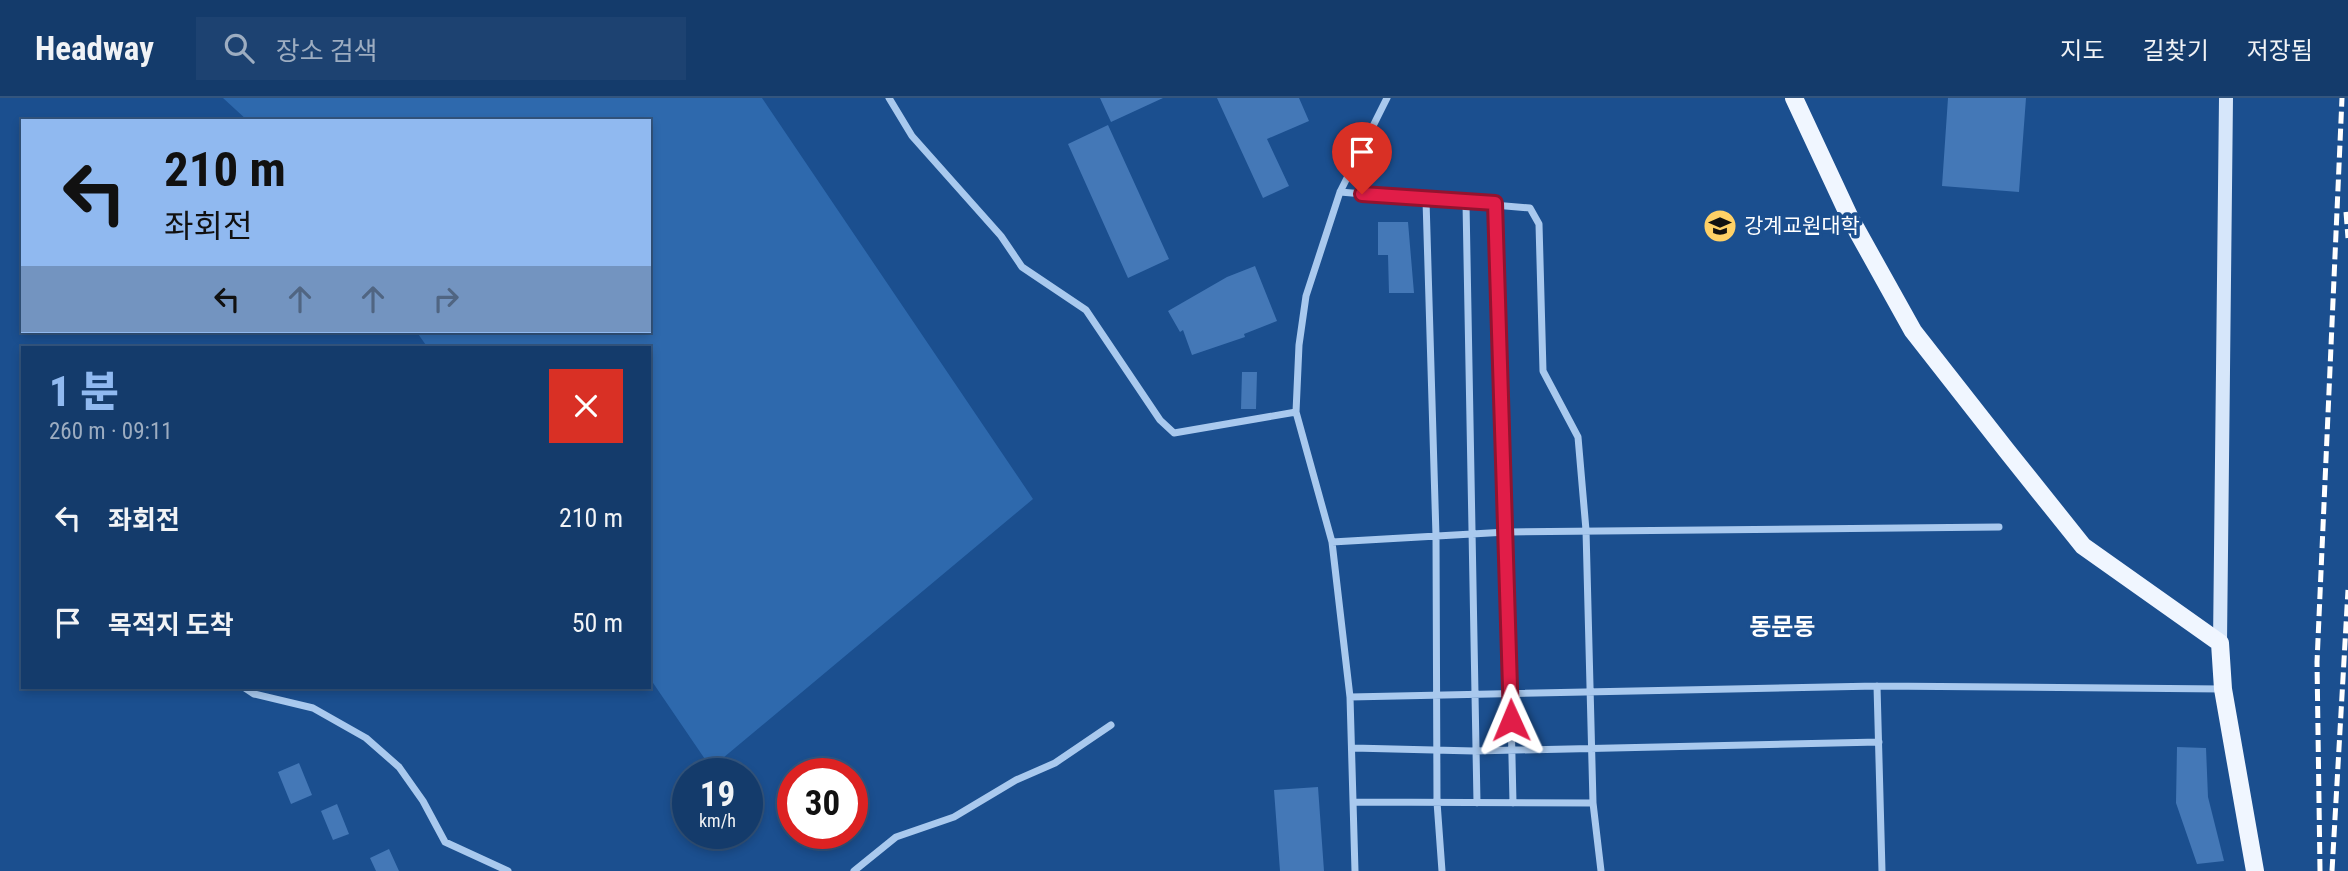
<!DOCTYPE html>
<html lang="ko">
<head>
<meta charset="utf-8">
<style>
	:root { --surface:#143b6b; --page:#1d4271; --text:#f1f3f6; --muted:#9dadc1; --line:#33557e; --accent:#90b9f0 }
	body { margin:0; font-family:"Roboto Condensed","Noto Sans KR",sans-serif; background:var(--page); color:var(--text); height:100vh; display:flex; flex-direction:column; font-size:26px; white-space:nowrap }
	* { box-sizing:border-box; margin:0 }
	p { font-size:23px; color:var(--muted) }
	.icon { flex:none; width:38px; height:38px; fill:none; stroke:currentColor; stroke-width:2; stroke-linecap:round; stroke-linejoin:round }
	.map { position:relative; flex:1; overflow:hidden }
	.panel { position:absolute; left:21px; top:248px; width:630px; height:343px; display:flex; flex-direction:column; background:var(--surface); border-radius:0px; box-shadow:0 4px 10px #0003,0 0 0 2px var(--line) }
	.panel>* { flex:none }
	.guide { position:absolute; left:21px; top:21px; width:630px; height:214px; border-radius:0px; box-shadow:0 4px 10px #0003,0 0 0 2px var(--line); background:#90b9f0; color:#111; overflow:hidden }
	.speed { position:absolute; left:672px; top:660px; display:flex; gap:14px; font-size:35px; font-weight:700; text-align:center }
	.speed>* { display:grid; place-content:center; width:91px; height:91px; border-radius:50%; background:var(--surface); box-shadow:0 4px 10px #0003,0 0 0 2px var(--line); line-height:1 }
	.speed small { font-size:18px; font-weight:400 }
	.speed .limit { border:10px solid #d22; background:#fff; color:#111 }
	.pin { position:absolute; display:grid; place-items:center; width:60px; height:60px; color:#fff; margin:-72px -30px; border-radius:50% 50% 50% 0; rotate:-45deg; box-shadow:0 0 7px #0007 }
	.pin .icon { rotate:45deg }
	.me { position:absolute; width:77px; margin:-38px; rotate:359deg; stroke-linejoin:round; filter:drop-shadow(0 0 5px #0008) }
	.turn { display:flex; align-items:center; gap:24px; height:147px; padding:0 28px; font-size:32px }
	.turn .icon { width:91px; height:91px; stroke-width:2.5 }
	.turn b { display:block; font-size:49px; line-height:60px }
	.lanes { display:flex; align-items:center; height:66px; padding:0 28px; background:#0003; justify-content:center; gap:35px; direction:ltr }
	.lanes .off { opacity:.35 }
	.round { display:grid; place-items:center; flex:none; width:74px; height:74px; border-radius:0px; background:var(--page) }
	.summary { display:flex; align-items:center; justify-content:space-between; height:119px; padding:0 28px }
	h1 { font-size:42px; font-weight:800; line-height:52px; color:var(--accent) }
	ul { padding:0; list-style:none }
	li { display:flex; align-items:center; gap:21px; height:105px; padding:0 28px }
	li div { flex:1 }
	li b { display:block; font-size:26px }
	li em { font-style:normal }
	header { display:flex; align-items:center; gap:42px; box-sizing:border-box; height:98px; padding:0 35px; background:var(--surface); border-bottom:2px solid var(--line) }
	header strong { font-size:33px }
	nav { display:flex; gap:38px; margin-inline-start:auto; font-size:24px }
	.search { width:490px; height:63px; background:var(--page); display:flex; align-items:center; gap:18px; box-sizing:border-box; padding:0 24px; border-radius:0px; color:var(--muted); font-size:26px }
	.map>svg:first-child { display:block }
	.green { fill:#2e69ad }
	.building { fill:#4478b7 }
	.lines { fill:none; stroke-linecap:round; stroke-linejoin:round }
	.street { stroke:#a9c9ee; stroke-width:7 }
	.secondary { stroke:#d6e6fa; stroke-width:14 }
	.primary { stroke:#f0f6ff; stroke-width:18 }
	.rail { stroke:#fff; stroke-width:5; stroke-dasharray:12 5; stroke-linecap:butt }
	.route-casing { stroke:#92132f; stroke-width:18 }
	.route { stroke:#e11d48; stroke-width:12 }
	.labels { text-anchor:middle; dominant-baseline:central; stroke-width:7; stroke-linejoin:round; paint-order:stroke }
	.poi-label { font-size:21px; fill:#fff; stroke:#1b4f8f; text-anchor:start }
	.quarter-label { font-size:24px; font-weight:bold; fill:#fff; stroke:#1b4f8f }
</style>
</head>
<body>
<header>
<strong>Headway</strong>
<div class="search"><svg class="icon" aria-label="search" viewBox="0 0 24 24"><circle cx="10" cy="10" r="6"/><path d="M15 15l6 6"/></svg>장소 검색</div>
<nav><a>지도</a><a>길찾기</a><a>저장됨</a></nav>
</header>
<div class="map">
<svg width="2348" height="773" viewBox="0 0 2348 773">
	<rect width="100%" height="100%" fill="#1b4f8f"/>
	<path class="green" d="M223,0H762L1033,401L711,670L649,579V250H428L416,233H649V23H248Z"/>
	<path class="building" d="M1100,0H1163L1111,24Z
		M1217,0H1299L1309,23L1267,41L1289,88L1263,100Z
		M1948,0H2026L2019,94L1942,88Z
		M1108,27L1169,161L1128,180L1068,46Z
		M1378,124H1408L1414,195H1389L1388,157H1378Z
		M1255,168L1277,223L1244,236L1245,239L1192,257L1183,232L1180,234L1168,213L1227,179Z
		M1242,274H1257L1256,311H1241Z
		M2177,649L2206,650L2208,699L2224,763L2197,766L2176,705Z
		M299,665L312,697L291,706L278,674Z
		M1318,689L1324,773H1280L1274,692Z
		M337,706L349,736L333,742L321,713Z
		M389,751L399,773H376L370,760Z"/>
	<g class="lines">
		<path class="street" d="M889,0L912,38L1001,138L1022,169L1086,212L1160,322L1174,335L1296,314
			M1340,94L1530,110L1539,126L1543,273L1578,339L1586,432L1593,705L1601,773
			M1426,102L1436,438L1437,704L1442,773
			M1466,105L1477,705
			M1495,105L1507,434L1513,705
			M1332,444L1507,434L1999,429
			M1877,588L1882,773
			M245,590L254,596L313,610L366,640L399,669L423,703L445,744L508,773
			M1350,599L1877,588L2223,591
			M1353,650L1474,653L1879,644
			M1354,704L1593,705
			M854,773L896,739L954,719L1016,682L1055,665L1111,627
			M1355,773L1350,599L1332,444L1296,314L1299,247L1306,198L1340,94L1387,0"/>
		<path class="secondary" d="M2220,545L2226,0"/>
		<path class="primary" d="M1794,0L1850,120L1913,233L2007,353L2083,448L2220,545L2223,591L2255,773"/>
		<path class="rail" d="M2346,114L2348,140
			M2320,773L2317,564L2342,0
			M2332,773L2348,492"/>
	</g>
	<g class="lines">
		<defs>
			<path id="route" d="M1362,96L1495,105L1511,622"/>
		</defs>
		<use href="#route" class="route-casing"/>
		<use href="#route" class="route"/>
	</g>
	<defs>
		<symbol id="university-disc" viewBox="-11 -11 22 22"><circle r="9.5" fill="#ffd166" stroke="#1b4f8f"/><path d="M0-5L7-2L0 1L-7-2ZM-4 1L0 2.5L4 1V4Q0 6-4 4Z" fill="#111"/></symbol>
	</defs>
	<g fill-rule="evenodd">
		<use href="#university-disc" x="1701" y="109" width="38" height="38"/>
	</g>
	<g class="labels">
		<g class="poi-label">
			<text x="1744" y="128">강계교원대학</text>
		</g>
		<g class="quarter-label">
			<text x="1782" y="529">동문동</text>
		</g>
	</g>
</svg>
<div class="speed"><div>19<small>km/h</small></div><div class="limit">30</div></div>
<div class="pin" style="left:1362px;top:96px;background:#d93025"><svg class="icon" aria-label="arrive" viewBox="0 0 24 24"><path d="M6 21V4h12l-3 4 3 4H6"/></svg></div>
<svg class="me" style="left:1511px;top:622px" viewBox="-20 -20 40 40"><path d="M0-17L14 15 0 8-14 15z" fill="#e11d48" stroke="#fff" stroke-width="4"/></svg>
<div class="guide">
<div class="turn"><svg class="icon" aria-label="left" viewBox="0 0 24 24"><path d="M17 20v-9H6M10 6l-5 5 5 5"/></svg><div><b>210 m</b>좌회전</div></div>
<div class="lanes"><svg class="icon" aria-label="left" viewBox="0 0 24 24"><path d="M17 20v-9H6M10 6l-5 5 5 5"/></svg><svg class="icon off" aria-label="ahead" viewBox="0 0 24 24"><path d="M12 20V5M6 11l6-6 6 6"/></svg><svg class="icon off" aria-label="ahead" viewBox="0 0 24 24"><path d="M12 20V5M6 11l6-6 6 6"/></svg><svg class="icon off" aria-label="right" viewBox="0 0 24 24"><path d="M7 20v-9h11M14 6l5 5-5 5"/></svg></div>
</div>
<section class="panel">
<div class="summary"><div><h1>1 분</h1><p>260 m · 09:11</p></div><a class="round" style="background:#d93025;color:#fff"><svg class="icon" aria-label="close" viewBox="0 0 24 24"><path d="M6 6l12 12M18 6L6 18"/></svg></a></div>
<ul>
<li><svg class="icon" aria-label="left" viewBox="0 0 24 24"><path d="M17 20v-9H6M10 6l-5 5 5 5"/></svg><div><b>좌회전</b></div><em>210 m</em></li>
<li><svg class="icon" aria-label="arrive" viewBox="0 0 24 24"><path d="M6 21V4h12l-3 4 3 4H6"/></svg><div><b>목적지 도착</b></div><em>50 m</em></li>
</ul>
</section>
</div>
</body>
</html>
